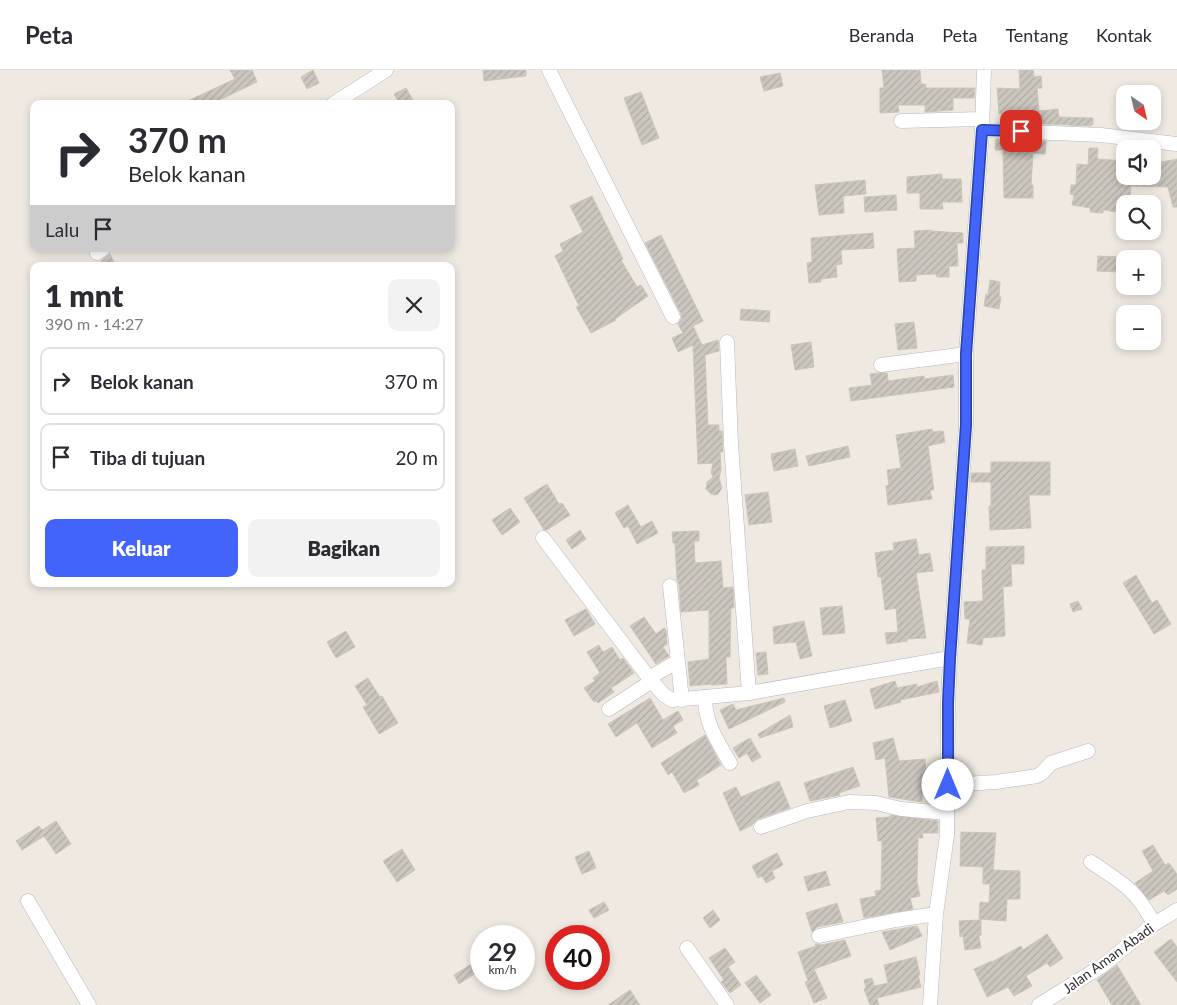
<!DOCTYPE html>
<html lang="id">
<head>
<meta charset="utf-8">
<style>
	:root { --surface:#fff; --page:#f2f2f3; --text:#2b2b33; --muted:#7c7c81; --line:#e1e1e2; --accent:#4264fb }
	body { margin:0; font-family:Lato,sans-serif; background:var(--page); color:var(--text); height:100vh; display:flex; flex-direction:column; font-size:19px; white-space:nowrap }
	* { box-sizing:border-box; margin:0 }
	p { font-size:16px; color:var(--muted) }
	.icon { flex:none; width:28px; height:28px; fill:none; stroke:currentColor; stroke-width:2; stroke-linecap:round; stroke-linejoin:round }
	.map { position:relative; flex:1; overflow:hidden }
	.side { position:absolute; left:30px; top:192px; width:425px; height:325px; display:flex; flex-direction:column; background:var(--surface); border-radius:10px; box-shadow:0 2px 8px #0003 }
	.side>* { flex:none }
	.top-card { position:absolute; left:30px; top:30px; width:425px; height:152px; border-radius:10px; box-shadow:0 2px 8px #0003; background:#fff; color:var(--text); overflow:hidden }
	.needle { width:32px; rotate:146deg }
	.controls { position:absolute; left:1116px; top:15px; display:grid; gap:10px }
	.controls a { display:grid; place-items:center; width:45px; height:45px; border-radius:10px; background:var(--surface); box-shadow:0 2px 8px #0003; font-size:25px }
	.speed { position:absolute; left:470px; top:855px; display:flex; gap:10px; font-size:25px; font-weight:700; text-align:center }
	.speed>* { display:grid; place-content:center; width:65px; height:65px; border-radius:50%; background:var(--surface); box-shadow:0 2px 8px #0003; line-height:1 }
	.speed small { font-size:12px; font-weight:400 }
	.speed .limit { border:8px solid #d22; background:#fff; color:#111 }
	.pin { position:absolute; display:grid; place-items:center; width:42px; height:42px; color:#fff; margin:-21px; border-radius:10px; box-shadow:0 2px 8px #0006 }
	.me { position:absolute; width:55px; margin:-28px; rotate:0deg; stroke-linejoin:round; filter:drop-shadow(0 0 4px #0008) }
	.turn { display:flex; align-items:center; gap:18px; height:105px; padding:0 15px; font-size:22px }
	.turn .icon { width:65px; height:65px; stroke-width:2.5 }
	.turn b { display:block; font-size:35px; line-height:42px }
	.then { display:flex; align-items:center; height:48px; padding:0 15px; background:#0003; gap:10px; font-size:19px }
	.round { display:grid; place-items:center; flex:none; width:52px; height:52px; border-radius:10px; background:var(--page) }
	.head { display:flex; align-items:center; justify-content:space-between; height:85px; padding:0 15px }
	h1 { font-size:30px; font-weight:800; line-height:38px }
	.action { display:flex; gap:10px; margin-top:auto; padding:10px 15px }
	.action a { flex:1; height:58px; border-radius:10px; background:var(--accent); color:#fff; font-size:20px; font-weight:800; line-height:58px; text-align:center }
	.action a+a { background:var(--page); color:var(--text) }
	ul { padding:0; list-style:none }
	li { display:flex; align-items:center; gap:15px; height:68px; margin:0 10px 8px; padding:0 5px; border:2px solid var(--line); border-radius:10px }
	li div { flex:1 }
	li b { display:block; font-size:19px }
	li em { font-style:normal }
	header { display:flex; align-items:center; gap:30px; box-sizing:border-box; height:70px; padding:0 25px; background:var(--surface); border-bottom:1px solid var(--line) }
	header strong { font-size:24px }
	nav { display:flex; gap:28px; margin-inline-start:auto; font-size:18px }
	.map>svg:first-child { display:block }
	.building { fill:url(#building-hatch); stroke:#cbc5ba }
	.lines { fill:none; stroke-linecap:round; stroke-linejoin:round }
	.minor-casing { stroke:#b4b7c1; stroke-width:15 }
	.minor { stroke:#fff; stroke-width:14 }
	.route-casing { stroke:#2b41a3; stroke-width:12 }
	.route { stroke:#4264fb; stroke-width:9 }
	.labels { text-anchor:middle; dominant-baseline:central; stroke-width:5; stroke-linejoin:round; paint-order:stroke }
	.street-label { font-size:14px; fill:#2e2e2e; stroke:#fff }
</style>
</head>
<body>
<header>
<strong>Peta</strong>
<nav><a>Beranda</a><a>Peta</a><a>Tentang</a><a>Kontak</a></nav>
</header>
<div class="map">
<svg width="1177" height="935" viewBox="0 0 1177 935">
	<defs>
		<pattern id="building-hatch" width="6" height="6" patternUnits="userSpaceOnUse" patternTransform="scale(1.25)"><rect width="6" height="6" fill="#cbc7bf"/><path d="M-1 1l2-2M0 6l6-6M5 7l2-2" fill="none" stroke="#afaba4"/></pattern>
	</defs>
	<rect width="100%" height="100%" fill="#efe9e1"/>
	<path class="building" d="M230,0H252L257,12L211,34H181L235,9Z
		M313,0L319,13L307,19L301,7Z
		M483,0H526V6L484,11Z
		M882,0H920L921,14H926V18H975L974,28H953V40L925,42V35H898L899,42L880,43V18H884Z
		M1019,0H1033L1034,7L1041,6L1042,18H1037L1039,41L1058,39L1059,47L1093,48V54L1091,56L1024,53L1025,43L999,44L997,18L1020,19Z
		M780,3L783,16L764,21L760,7Z
		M406,18L415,34H400L394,24Z
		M641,22L659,68L642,75L624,28Z
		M996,69L1046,71L1045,84L1033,83L1031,115H1033V128H1004L1003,80H995Z
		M1089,78H1098L1097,89L1125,91V106H1152V94L1177,89V137H1173L1168,117L1131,116L1129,134H1125V143L1103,140V143L1090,142V138L1072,135L1074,125L1070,124L1071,115H1076L1077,94L1088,95Z
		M942,104V109H961L962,132H942L943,139H920V123H907V107Z
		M865,110L866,124L843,126L844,143L819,145L815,115Z
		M896,125L897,140L865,142L864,127Z
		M592,126L623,189L621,190L637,217L641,215L648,226L615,249L616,250L591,263L576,237L579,236L555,186L563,181L560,174L583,162L570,136Z
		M931,160V161L963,163V173H957L958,196H949V207H937L936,204L916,205V211L899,212L897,179L915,178L914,161Z
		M873,163L874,178L841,180L842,194L836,195L837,207L821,209V212L809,213L807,193L812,192L811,168Z
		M661,165L703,251L693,256L702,275L718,270V272L719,281L705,285L708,355H719V361H722L723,382H720L721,400L719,408L722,418L718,424L715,425L711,424L706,419L707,412L713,407L711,402L713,393L698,394L693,275L678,282L672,268L683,263L678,254L682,248L681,244L645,173Z
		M110,184L116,196H104L101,191Z
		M1098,186L1121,187L1120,202L1097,201Z
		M990,210L1000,212L999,226L1001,227L999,239L984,236L986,224L988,225Z
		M741,239L770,241L769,252L740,250Z
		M914,252L917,278L898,280L895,254Z
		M811,272L814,297L795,300L791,275Z
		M877,303H887L888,311L924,306V309L953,305L954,317L851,331L849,318L872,315L870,304Z
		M932,359L933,362L943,361L945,372L928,376L934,420H930L932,429L888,435L886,416L889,415L887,400L901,398L896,365Z
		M848,376L850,387L809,396L806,386Z
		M795,379L798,396L774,401L771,384Z
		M991,392H1050V425H1029L1031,458L990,460L989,436H991V412H971V403H991Z
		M547,414L559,434L562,433L570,445L547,460H544L524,428Z
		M768,422L772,452L749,455L745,425Z
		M628,435L641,457L652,451L658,463L637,474L628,456L624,458L615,443Z
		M510,438L520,452L502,465L492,450Z
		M580,460L586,469L572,479L566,470Z
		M699,461V471H694L695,493L721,491L723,518L733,517L734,538H731L730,587H726L727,614L711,615V614L690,616L688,592L709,589V540L681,542L679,515L677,510L675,473H673L672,462Z
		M916,469L919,485L930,483L933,501L916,503L926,568L907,569V571L887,574L885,563L898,562L896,538L885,540L881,507H878L875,483L894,480L893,473Z
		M1024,476V494H1011L1012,516L1003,517L1005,566L983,568L982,575L967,573L970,549H965L964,532L983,531L982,500H986V477Z
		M1136,505L1152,533L1157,530L1171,554L1154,564L1123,513Z
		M1078,531L1082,539L1073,542L1070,534Z
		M842,536L845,563L823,565L820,538Z
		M586,539L595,554L574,566L565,550Z
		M644,547L656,564L664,558L666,560L667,574L663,577L669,586L656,594L630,556Z
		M804,551L812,586L800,589L796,572L774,574L773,557Z
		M346,561L355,577L336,588L327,572Z
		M599,575L603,582L612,577L620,590L623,588L634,603L611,618L614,622L598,633L596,631L594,632L584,618L595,611L593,608L600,603L587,582Z
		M766,582L768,604L758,605L756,583Z
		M368,608L380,627L382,626L398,653L379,664L363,637L367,635L355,616Z
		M895,611L897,618L917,614V617L937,611L939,622L900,630L901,632L875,639L870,619Z
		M650,628L663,650L678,641L683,650L673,656L677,663L652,678L637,653L616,667L608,654Z
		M784,628L785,632L729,659L720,640L733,634L736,640Z
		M845,630L852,651L830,658L824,636Z
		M790,645L793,657L760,668L758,664Z
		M705,665L721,695L697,710L699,715L684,723L672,702L668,705L661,693Z
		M750,668L761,687L752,692L747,683L739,688L733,678Z
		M893,668L899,691L925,689L926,706H923L922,732L889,727L885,688L876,690L873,673Z
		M853,697L860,716L839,723L840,725L810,731L804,713Z
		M779,711L790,738L758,749L752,755L740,761L723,723L736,717L741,727Z
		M890,745L938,751V763H922L923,768H918L917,812L920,826L910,828L913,839L864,848L860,829L876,826L875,821L881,820L882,771H878L876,748L890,747Z
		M56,751L71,774L56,784L44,766L22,780L16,771L39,756L42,760Z
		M961,762L996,763L993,800L1020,801V829H1007L1006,851L979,849L980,832L989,833L990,814H983V797L960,796Z
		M1153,775L1165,795L1169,793L1177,804V819L1168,825L1164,821L1149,830L1135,813L1153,801L1142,781Z
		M402,779L415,800L397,812L383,791Z
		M589,781L596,798L582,804L575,787Z
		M777,783L783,795L772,801L775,808L766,813L762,806L758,808L752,796Z
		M826,801L830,815L808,821L804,807Z
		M604,832L609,840L594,848L589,840Z
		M837,833L843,852L817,857L812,862L806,843Z
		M713,840L720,850L710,858L703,848Z
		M981,850V865L979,866L981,878L965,880L963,866L960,867L959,851Z
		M917,856L922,866L890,880L882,862Z
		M1047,864L1063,888L1050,897L1047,893L1026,906L1032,916L1014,926L1008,917L987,927L974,899L992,891V892L1021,876L1023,880Z
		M1171,869L1177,877V912L1154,882Z
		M845,870L851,886L814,899L827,928L814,933L805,912L808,911L798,882L816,876L815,874L821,875Z
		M725,878L735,892L728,897L741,915L730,923L721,912L724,910L709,888Z
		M916,887L920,905H918L921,917L877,928L879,935H870L864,919L866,918L864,910L872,908L874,916L888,913L884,895Z
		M473,893L479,901L459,914L454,905Z
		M1117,895L1141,935H1112L1097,910Z
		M756,905L771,925L760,933L745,913Z
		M630,920L640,935H608Z"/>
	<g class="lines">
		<defs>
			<path id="minor" d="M549,0L673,247
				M333,34L386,0
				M901,51L981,49
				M982,60L1101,65L1177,74
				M97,183L103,179
				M727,272L731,374L749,623
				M881,295L966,284
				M543,468L649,608L664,625L672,630L749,623L950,588
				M670,516L682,630
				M649,608L678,591
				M705,627C705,654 717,670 730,693
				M609,639L652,611
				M948,715L996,712L1037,706L1042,703L1051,693L1088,681
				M761,757L807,741L849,732L876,733L901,739L947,743
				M1091,792C1122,813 1136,819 1154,854
				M28,831L89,935
				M819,866L896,850L936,844
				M687,878L727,935
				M930,935L936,844L947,765L948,633L950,588L966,355V284L982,60L984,0
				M1039,935L1102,896L1154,854L1177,840"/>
		</defs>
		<use href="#minor" class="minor-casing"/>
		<use href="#minor" class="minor"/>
	</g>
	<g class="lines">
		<defs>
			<path id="route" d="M948,715V633L950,588L966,355V284L982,60L1021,61"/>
		</defs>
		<use href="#route" class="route-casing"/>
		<use href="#route" class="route"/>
	</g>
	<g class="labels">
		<g class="street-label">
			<text transform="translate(1108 888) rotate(-36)">Jalan Aman Abadi</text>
		</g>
	</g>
</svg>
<div class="controls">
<a><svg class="needle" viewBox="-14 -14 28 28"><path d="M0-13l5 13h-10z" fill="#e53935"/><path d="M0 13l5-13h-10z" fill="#7c7c81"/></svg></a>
<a><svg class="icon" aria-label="sound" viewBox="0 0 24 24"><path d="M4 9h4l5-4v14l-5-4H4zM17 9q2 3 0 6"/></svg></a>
<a><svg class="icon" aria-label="search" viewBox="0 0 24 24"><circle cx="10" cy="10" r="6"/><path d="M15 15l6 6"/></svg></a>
<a>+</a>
<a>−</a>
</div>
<div class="speed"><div>29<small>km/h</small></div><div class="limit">40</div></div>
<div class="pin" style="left:1021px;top:61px;background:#d93025"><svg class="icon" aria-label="arrive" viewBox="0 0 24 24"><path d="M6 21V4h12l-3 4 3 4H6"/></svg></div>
<svg class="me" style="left:948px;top:715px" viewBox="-20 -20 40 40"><circle r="19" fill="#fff"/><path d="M0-13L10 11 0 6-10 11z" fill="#4264fb"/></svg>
<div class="top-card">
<div class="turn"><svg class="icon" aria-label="right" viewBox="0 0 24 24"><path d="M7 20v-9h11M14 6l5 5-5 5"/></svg><div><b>370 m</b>Belok kanan</div></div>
<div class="then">Lalu<svg class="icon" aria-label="arrive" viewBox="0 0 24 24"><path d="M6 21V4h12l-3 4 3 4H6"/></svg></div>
</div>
<section class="side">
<div class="head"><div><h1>1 mnt</h1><p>390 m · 14:27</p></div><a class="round"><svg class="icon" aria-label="close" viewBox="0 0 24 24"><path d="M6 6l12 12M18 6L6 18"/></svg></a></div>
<ul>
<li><svg class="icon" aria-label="right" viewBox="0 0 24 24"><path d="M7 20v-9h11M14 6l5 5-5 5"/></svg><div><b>Belok kanan</b></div><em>370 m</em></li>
<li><svg class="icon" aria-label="arrive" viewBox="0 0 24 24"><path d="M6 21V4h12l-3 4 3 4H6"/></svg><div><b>Tiba di tujuan</b></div><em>20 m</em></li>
</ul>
<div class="action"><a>Keluar</a><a>Bagikan</a></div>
</section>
</div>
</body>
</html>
